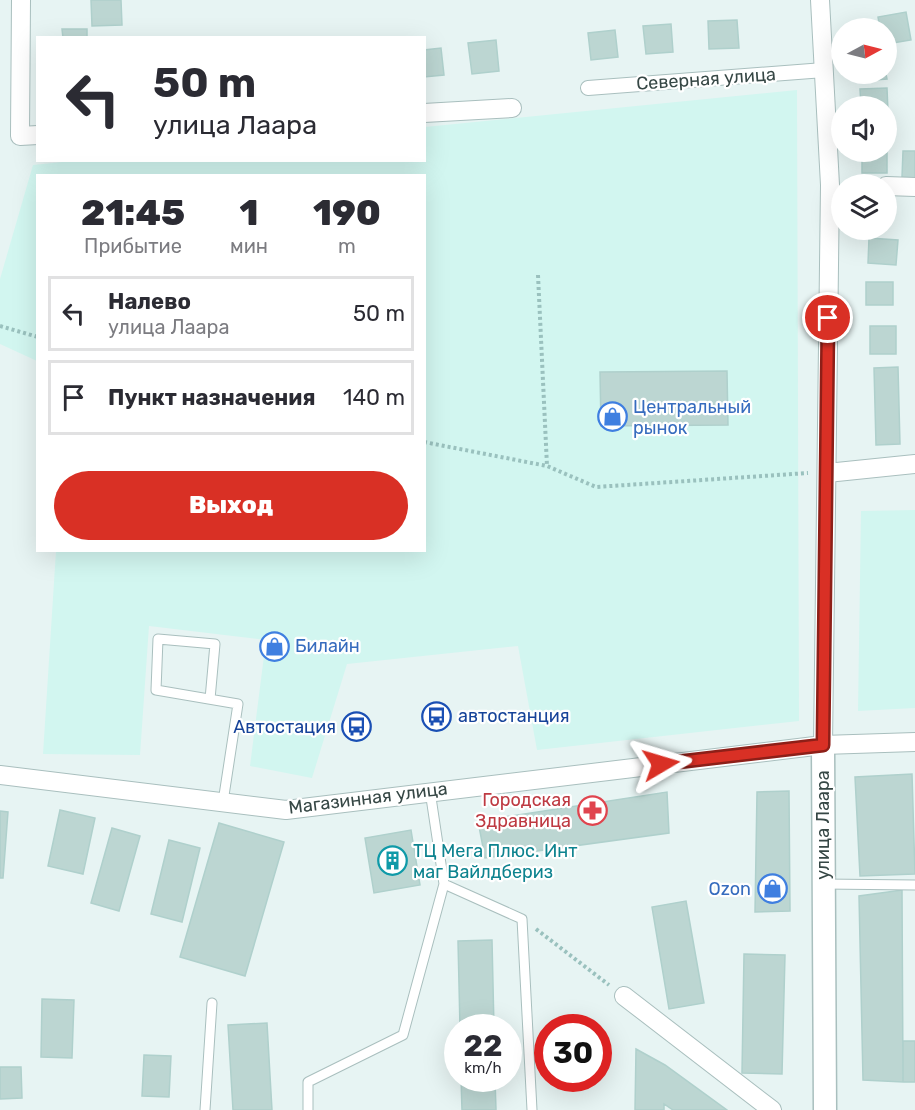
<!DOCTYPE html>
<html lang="ru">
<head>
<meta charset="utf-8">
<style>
	:root { --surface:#fff; --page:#f7f7f7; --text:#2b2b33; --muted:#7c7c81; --line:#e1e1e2; --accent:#d93025 }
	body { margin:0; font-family:Rubik,sans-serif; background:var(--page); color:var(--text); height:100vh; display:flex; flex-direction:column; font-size:22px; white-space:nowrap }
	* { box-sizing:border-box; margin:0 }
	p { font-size:20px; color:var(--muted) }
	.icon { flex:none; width:33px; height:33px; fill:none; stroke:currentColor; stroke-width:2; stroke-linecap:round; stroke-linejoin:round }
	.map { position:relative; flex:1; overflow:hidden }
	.details { position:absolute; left:36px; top:174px; width:390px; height:378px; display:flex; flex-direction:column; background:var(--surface); border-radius:0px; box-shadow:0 6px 24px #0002 }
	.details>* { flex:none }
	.top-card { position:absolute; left:36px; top:36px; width:390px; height:126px; border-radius:0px; box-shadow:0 6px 24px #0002; background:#fff; color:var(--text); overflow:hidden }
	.needle { width:39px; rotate:83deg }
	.fabs { position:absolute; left:831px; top:18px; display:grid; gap:12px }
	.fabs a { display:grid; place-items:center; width:66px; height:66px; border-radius:50%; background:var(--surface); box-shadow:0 6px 24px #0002; font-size:30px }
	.speed { position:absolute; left:444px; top:1014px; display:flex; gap:12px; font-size:30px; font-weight:700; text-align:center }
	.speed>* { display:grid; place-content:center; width:78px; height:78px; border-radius:50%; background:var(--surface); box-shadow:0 6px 24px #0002; line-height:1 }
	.speed small { font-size:15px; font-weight:400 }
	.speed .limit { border:9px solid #d22; background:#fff; color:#111 }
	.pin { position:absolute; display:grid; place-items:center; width:51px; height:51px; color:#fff; margin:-26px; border:3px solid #fff; border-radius:50%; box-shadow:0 2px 6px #0007 }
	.me { position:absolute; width:66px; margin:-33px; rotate:83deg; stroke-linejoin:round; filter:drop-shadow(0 0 4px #0008) }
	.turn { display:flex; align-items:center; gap:21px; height:126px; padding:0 18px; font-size:27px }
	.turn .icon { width:78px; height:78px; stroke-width:2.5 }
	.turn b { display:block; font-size:42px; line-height:51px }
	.eta { display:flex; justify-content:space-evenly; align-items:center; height:102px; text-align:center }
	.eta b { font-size:36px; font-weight:800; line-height:42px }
	.action { display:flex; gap:12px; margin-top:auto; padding:12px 18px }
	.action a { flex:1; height:69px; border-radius:36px; background:var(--accent); color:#fff; font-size:24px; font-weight:800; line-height:69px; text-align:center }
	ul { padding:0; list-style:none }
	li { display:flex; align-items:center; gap:18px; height:75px; margin:0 12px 9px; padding:0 6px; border:3px solid var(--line); border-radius:0px }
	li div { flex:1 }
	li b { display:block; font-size:22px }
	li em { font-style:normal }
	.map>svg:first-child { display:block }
	.commercial { fill:#d2f6f0 }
	.building { fill:#bcd6d2; stroke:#afd0cc; stroke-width:1.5 }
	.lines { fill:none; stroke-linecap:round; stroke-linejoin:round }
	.service-casing { stroke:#a9bfbe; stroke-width:11 }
	.pedestrian-casing { stroke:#a9bfbe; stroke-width:16 }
	.minor-casing { stroke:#a9bfbe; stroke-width:20 }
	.tertiary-casing { stroke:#a9bfbe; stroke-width:25 }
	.path { stroke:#9ac1be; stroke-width:4; stroke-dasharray:3 3; stroke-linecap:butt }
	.service { stroke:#fff; stroke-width:9 }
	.pedestrian { stroke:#fff; stroke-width:14 }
	.minor { stroke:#fff; stroke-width:18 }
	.tertiary { stroke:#fff; stroke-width:22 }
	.route-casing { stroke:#8d1f18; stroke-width:15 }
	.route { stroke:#d93025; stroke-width:10 }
	.labels { text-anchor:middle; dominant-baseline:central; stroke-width:4.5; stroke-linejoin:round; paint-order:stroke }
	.street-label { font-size:18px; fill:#364745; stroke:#fff }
	.shop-label { font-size:18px; fill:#366cbe; stroke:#fff; text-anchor:start }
	.transit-label { font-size:18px; fill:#164399; stroke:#fff; text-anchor:start }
	.health-label { font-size:18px; fill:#be3a42; stroke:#fff; text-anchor:end }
	.culture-label { font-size:18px; fill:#0d838f; stroke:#fff; text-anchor:start }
</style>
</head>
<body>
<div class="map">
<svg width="915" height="1110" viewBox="0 0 915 1110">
	<rect width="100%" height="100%" fill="#e7f4f3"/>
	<path class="commercial" d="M797,90L799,721L537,750L518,646L347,664L312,778L250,766L266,640L149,626L140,755L43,754L56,551L424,550V176H38L37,361L0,344V279L33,165L81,160H424L425,127Z
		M915,510V708L858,711L861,511Z"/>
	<path class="building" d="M91,0H121L122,25L92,26Z
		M906,12L911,40L886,44V28H880L878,17Z
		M737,20L739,48L709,49L708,21Z
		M671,24L673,52L646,54L643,26Z
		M62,29H87V38H63Z
		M615,30L618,57L591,60L588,33Z
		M496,40L499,71L472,74L468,43Z
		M441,48L444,75L424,77V50Z
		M860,74H886L887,79L860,81Z
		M887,88L888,112L886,106H861L860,89Z
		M903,151H915V178L902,177Z
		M862,152H887V173H862Z
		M869,238L898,240L896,265L868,263Z
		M866,282H893V305H866Z
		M870,326H896V354H870Z
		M898,367L900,444L876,445L874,368Z
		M727,371L728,425L601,426L600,372Z
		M912,774L915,874L860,876L855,777Z
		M789,791L790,911L755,912L757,792Z
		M667,792L669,833L485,858L478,821Z
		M60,810L95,818L83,874L48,866Z
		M0,811L8,812L3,878H0Z
		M219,823L284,842L245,976L180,957Z
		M112,828L140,836L119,911L91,903Z
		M411,830L420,885L374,893L365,838Z
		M169,840L200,848L182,922L151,914Z
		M902,890L903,1082L863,1080L859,896Z
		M686,901L704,1003L669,1009L652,907Z
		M492,940L494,1028H460L458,941Z
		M744,954L785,955L782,1074L742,1073Z
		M42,999L74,1000L72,1058L41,1057Z
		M267,1023L272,1110H233L228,1025Z
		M903,1041H915V1082H903Z
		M636,1049L665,1065L727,1110H673L664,1104V1110H635Z
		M144,1055L171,1056L169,1097L142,1096Z
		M0,1067H21L22,1098L0,1099Z
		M461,1078H495L496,1110H462Z"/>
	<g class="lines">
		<defs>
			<path id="service" d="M210,699L215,644L158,639L156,690L238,704L223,802
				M444,884L522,919L532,1110
				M823,884L915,885
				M205,1110L212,1003
				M308,1110V1082L403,1035L444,884L430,791"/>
			<path id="pedestrian" d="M588,88L824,70"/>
			<path id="minor" d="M21,0L20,136L38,135
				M820,0L830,185L823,745
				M424,113L512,108
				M886,186L915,187
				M827,473L915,464
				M0,775L286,810L823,745L915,742
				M624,996L772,1110"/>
			<path id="tertiary" d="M823,745L825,1110"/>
		</defs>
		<use href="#service" class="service-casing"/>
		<use href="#pedestrian" class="pedestrian-casing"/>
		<use href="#minor" class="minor-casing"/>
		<use href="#tertiary" class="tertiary-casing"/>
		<path class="path" d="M538,275L547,466
			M0,326L38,337
			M424,442L547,466L596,487L808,473
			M536,929L609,985"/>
		<use href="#service" class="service"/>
		<use href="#pedestrian" class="pedestrian"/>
		<use href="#minor" class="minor"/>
		<use href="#tertiary" class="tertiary"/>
	</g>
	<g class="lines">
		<defs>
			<path id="route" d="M661,764L823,745L828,318"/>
		</defs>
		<use href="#route" class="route-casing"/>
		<use href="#route" class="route"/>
	</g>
	<defs>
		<symbol id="shop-ring" viewBox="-11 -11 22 22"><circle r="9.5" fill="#fff" stroke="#3f7fe0" stroke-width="1.5"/><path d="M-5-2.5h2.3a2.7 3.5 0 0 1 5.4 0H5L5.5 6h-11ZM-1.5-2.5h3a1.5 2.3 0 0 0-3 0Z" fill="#3f7fe0"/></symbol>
		<symbol id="bus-ring" viewBox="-11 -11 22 22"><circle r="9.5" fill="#fff" stroke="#1a4fb4" stroke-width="1.5"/><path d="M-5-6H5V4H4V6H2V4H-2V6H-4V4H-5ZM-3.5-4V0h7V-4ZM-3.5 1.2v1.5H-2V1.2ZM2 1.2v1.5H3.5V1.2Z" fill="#1a4fb4"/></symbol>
		<symbol id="pharmacy-ring" viewBox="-11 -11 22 22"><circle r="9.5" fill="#fff" stroke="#e0444e" stroke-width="1.5"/><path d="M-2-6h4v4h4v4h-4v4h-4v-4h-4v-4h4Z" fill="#e0444e"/></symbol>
		<symbol id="building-ring" viewBox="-11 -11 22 22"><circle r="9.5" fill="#fff" stroke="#0f9aa8" stroke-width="1.5"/><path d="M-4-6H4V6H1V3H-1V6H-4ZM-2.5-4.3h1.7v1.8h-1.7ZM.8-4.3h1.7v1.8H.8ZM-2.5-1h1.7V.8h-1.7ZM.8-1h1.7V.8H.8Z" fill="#0f9aa8"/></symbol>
	</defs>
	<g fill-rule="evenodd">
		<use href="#shop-ring" x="596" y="400" width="33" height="33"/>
		<use href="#shop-ring" x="258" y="630" width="33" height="33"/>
		<use href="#bus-ring" x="420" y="700" width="33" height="33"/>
		<use href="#bus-ring" x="340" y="710" width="33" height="33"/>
		<use href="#pharmacy-ring" x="576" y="794" width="33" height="33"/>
		<use href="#building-ring" x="376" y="844" width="33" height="33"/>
		<use href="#shop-ring" x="756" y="872" width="33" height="33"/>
	</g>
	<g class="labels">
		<g class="street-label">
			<text transform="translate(706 79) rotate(-4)">Северная улица</text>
			<text transform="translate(368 798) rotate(-7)">Магазинная улица</text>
			<text transform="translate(823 825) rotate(-90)">улица Лаара</text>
		</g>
		<g class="shop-label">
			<text x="633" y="407">Центральный<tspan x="633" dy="21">рынок</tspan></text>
			<text x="295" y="646">Билайн</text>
			<text x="751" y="889" text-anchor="end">Ozon</text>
		</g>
		<g class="transit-label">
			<text x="458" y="716">автостанция</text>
			<text x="336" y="727" text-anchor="end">Автостация</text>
		</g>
		<g class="health-label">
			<text x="571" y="800">Городская<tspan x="571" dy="21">Здравница</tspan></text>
		</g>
		<g class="culture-label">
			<text x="413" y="851">ТЦ Мега Плюс. Инт<tspan x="413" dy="21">маг Вайлдбериз</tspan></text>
		</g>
	</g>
</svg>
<div class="fabs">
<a><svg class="needle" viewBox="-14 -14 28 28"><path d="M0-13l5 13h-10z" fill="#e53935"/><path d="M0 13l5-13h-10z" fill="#7c7c81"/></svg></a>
<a><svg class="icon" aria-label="sound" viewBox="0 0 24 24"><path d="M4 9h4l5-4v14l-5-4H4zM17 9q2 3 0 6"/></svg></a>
<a><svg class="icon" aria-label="layers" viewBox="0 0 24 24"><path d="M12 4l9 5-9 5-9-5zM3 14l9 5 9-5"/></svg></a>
</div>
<div class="speed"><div>22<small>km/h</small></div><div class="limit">30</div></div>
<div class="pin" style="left:828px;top:318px;background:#d93025"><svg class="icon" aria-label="arrive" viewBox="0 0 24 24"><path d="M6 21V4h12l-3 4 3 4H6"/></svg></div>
<svg class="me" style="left:661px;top:764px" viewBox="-20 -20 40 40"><path d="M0-17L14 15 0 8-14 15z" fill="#d93025" stroke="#fff" stroke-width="4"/></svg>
<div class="top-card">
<div class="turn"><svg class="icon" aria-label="left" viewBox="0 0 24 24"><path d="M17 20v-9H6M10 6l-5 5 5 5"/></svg><div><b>50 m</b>улица Лаара</div></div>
</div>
<section class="details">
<div class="eta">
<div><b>21:45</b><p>Прибытие</p></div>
<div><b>1</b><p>мин</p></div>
<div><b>190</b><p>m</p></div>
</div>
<ul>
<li><svg class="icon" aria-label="left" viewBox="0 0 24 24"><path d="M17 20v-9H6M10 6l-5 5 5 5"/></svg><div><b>Налево</b><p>улица Лаара</p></div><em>50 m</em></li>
<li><svg class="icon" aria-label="arrive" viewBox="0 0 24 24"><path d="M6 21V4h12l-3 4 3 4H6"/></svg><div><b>Пункт назначения</b></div><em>140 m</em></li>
</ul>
<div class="action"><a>Выход</a></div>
</section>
</div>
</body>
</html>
